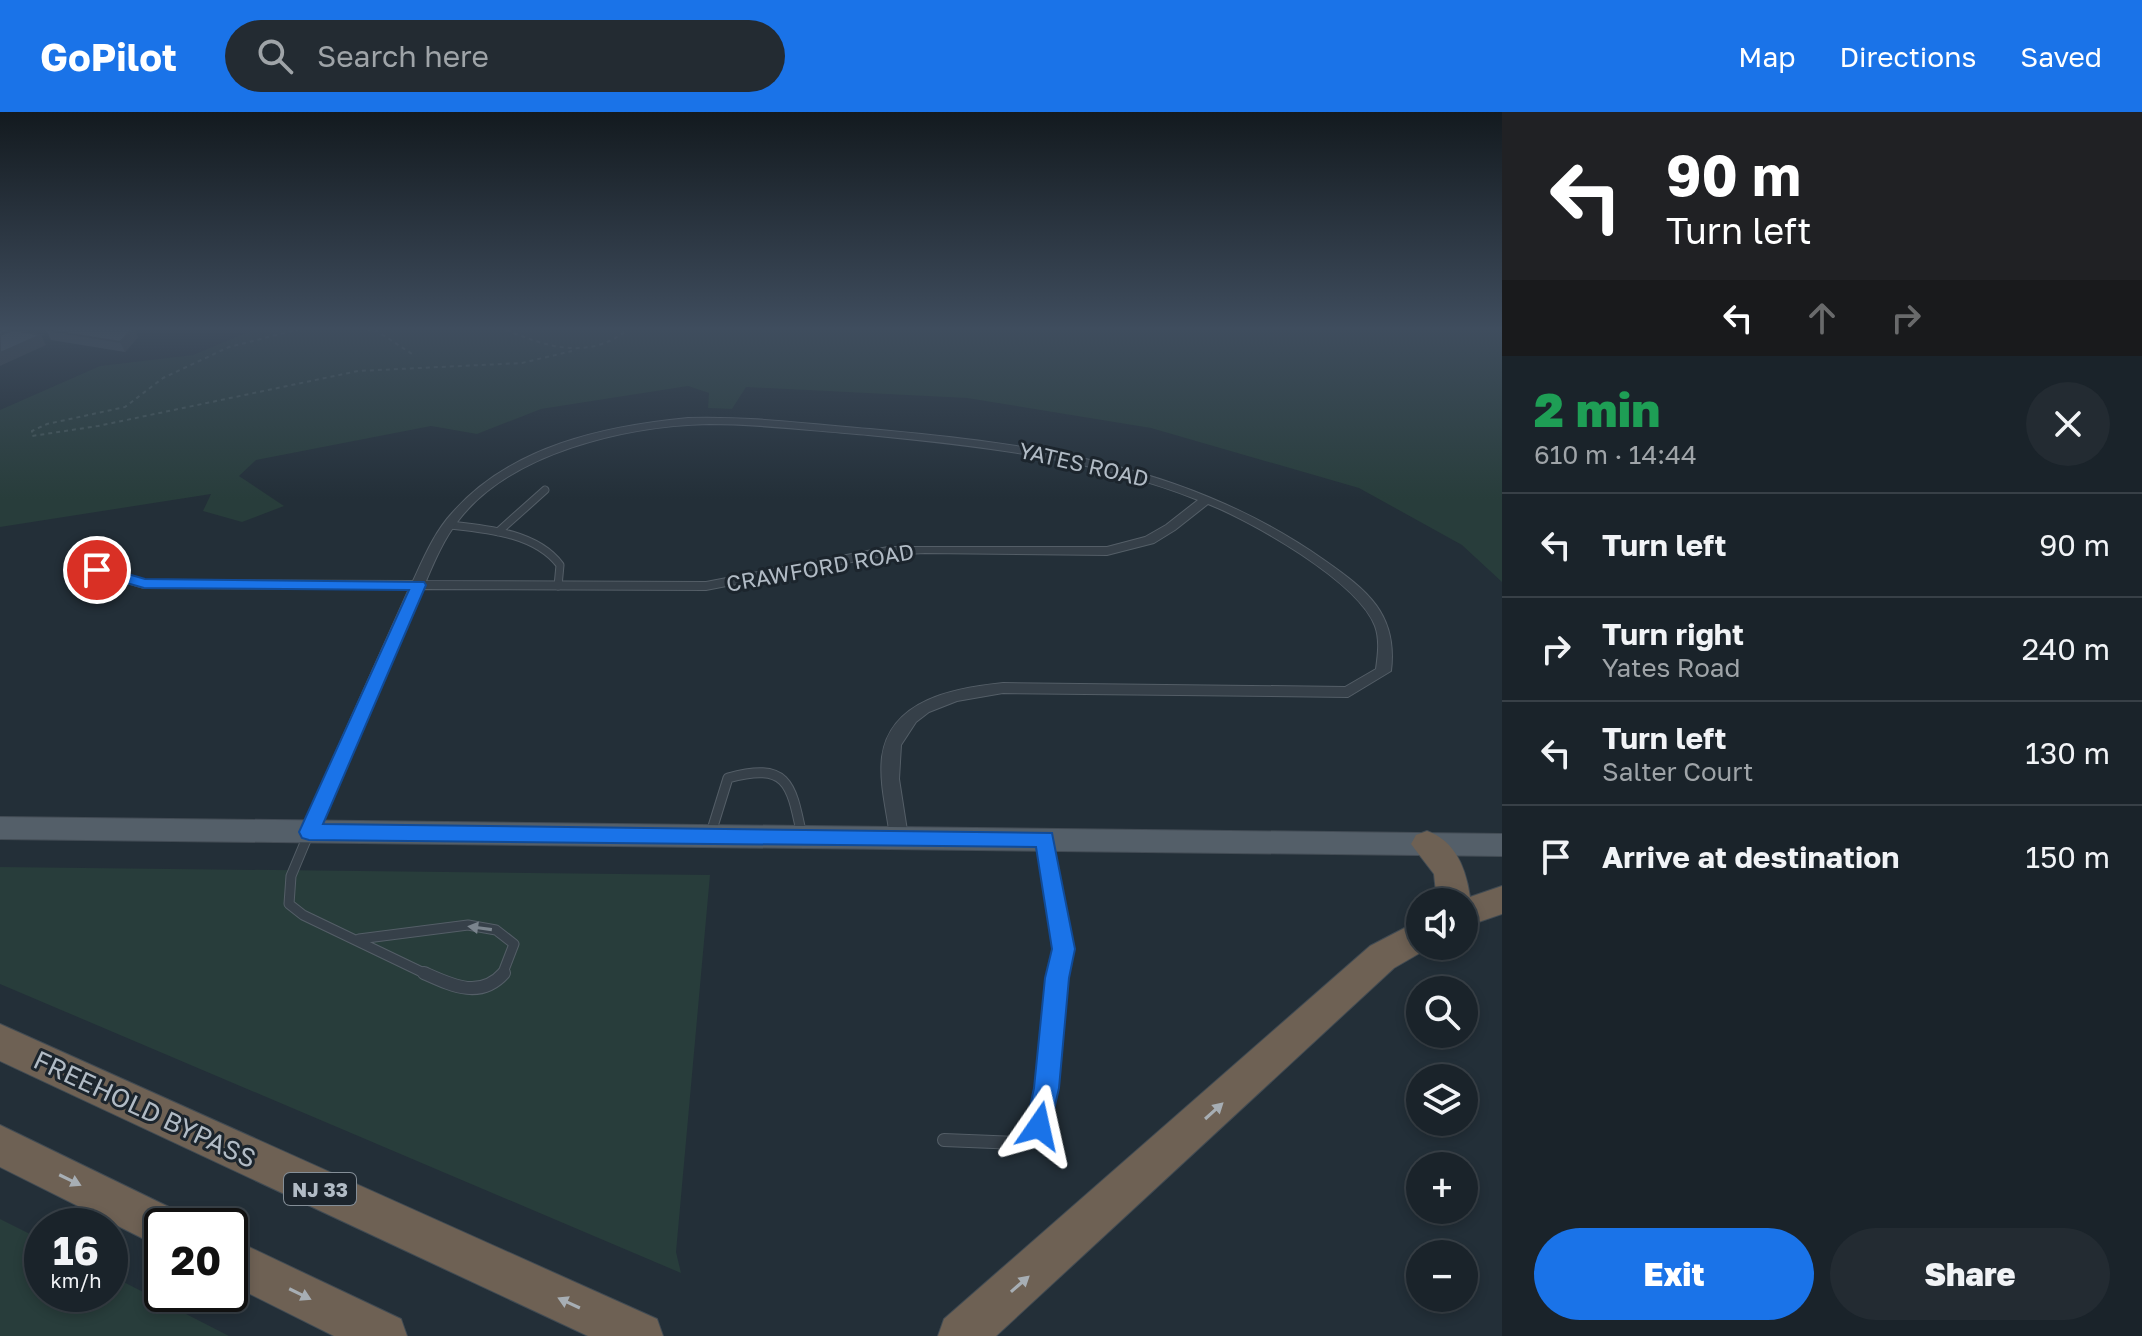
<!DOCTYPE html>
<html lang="en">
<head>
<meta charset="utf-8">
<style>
	:root { --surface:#1a232a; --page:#232b32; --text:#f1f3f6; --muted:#9fa4a8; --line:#384047; --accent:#1a73e8 }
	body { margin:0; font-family:"Golos Text",sans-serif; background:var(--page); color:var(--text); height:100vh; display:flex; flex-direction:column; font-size:30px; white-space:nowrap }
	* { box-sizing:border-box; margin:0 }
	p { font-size:26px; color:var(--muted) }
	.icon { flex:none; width:44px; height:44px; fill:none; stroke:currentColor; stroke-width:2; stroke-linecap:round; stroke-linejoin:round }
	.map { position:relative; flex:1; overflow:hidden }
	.sheet { display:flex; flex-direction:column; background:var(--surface); width:640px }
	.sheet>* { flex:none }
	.guide { background:#202124; color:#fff; overflow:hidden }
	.fabs { position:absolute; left:1406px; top:776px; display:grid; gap:16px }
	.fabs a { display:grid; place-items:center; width:72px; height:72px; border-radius:50%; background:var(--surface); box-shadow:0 4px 12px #0003,0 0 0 2px var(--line); font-size:40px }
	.speed { position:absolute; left:24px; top:1096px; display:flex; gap:16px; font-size:40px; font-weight:700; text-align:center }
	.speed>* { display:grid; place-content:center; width:104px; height:104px; border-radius:50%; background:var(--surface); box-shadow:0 4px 12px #0003,0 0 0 2px var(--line); line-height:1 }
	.speed small { font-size:20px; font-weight:400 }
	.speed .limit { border:4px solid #111; border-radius:12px; background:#fff; color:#111 }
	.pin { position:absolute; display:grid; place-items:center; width:68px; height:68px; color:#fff; margin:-34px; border:4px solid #fff; border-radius:50%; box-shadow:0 2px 8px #0007 }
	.me { position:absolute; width:88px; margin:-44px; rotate:11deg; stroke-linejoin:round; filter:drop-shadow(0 0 6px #0008) }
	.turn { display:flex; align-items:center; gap:28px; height:168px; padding:0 32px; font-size:36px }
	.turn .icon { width:104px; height:104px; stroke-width:2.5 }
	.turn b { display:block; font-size:56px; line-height:68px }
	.lanes { display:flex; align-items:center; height:76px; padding:0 32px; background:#0003; justify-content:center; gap:40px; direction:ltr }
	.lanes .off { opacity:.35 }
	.round { display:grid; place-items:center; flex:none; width:84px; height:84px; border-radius:42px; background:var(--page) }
	.head { display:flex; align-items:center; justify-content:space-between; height:136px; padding:0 32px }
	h1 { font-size:48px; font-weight:800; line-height:60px; color:#1e9e55 }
	.cta { display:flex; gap:16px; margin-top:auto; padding:16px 32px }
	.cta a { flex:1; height:92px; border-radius:48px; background:var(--accent); color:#fff; font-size:32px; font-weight:800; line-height:92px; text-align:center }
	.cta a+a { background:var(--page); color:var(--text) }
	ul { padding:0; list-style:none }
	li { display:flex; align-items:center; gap:24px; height:104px; padding:0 32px; border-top:2px solid var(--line) }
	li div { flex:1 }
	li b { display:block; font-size:30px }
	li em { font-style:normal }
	header { display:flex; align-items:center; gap:48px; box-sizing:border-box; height:112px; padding:0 40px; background:var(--accent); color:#fff }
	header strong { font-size:38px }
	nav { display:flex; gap:44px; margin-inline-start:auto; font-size:28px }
	.search { width:560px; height:72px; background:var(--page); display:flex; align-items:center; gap:20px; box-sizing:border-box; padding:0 28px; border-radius:44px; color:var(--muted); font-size:30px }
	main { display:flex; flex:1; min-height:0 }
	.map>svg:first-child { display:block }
	.green { fill:#283d3b }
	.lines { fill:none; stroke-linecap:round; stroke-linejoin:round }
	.service-far2-casing { stroke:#545e67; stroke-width:9 }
	.service-far1-casing { stroke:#545e67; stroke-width:11 }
	.service-casing { stroke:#545e67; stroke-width:14 }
	.minor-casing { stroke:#545e67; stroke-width:2 }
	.primary-casing { stroke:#434c55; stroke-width:2 }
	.motorway-casing { stroke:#414b53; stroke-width:2 }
	.path { stroke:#455858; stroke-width:2; stroke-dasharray:4 4; stroke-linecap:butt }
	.service-far2 { stroke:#364049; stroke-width:7 }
	.service-far1 { stroke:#364049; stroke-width:9 }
	.service { stroke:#364049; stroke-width:12 }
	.minor { fill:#364049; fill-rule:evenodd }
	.primary { fill:#545f69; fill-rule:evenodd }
	.motorway { fill:#6e6154; fill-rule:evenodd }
	.wall { fill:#434e59 }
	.shaded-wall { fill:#374048 }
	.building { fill:#4e5b67; stroke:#374048; stroke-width:2 }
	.oneway { fill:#7a848d }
	.oneway2 { fill:#a7aeb4 }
	.route { fill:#1a73e8; stroke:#114b97; stroke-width:2 }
	.labels { text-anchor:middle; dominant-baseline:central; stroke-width:6; stroke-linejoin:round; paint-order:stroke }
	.shield { fill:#1c252d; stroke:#848e97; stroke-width:2 }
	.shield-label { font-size:20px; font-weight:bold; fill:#b1bbc5 }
	.street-label { font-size:22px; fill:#b1bbc5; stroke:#1c252d }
	.near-street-label { font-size:26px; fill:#b1bbc5; stroke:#1c252d }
</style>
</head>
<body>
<header>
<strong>GoPilot</strong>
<div class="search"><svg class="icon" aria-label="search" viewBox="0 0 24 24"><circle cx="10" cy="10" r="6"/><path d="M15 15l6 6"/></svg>Search here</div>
<nav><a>Map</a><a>Directions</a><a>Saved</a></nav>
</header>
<main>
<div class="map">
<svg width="1502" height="1224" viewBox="0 0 1502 1224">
	<rect width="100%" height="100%" fill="#232f38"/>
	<path class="green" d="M260,215H1502V470L1462,433L1359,376L1151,316L967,286L746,275L732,297L708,296L709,281L688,274L541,297L477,322L431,314L256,348L239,364L284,394L242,410L203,399L211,382L0,415V298L100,254L193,243Z
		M0,755L710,763L676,1140L681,1161L0,872Z
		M0,1107L42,1128V1182H110V1163L229,1224H0Z"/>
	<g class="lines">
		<defs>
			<path id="service-far2" d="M450,413C487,417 536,421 560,453L558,474
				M498,420L545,378"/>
			<path id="service-far1" d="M309,721L291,764L289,792L303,803L428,863
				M710,724L728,666C788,650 791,671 802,724
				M1045,728L1064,837L1058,863
				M359,827L468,813L496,818L514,832L502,863"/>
			<path id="service" d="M424,861C451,873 480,888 504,861
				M944,1028L1020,1031L1039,1014L1058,861"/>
			<path id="minor" d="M12,215H24L0,227V221Z
				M688,306C749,304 809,312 870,317C1033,332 1186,351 1324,448C1367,478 1398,502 1391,559L1348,585L1003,581L957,589L929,600L916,610L901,633L899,667L908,725L905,730L899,732L893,730L890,725C887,699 879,672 882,645C890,587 955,576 1003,571L1345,575L1376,557C1378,542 1380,528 1375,514C1358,469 1251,409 1208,392L1175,418L1154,431L1107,443L925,441L888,443L706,478L423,477L318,720L315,725L309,727L303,725L300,720L409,477L144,476L92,461L90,458L97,454L145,468L413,469C424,445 435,419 453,400C511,334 605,314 688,306ZM709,312C762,312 815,319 868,323C980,334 1092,346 1198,388L1166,413L1145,425L1107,435H888L706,470L426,469C435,448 444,427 458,409C510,340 627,314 709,312Z"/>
			<path id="primary" d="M0,705L1502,722V744L0,727Z"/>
			<path id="motorway" d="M1427,719C1456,729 1466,757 1470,785L1502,774V802L1464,815V790H1437L1434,762L1411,732L1416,723Z
				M1420,808V834H1432L1394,856L996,1224H938L944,1207L1370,834Z
				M0,912L657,1207L663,1224H588L0,949Z
				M0,1013L177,1099L184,1114H162V1136L0,1055Z
				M230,1126L401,1207L407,1224H334L230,1172Z"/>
		</defs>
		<use href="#service-far2" class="service-far2-casing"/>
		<use href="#service-far1" class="service-far1-casing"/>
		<use href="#service" class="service-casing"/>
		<use href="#minor" class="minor-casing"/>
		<use href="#primary" class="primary-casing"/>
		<use href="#motorway" class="motorway-casing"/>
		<path class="path" d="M308,215L229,235L163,266L125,295L47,312L32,319V324L98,314L358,259L522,251L572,239
			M351,215L377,219L412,242
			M499,215C542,233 585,250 626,219L622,215"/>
		<use href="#service-far2" class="service-far2"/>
		<use href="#service-far1" class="service-far1"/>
		<use href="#service" class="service"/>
		<use href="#minor" class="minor"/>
		<use href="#primary" class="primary"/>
		<use href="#motorway" class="motorway"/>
	</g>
	<path class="wall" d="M46,218L138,225L125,240L51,228Z"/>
	<path class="shaded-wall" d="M134,216L138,225L125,240L120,230Z
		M41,223L46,233L0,254V241Z"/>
	<path class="building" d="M46,215H132L134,216L120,230L46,218Z
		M13,218L41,223L0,241V223Z"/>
	<defs><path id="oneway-solid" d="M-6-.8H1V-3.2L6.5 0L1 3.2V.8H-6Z" transform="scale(2)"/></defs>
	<use class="oneway" href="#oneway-solid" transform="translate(480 816) rotate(-172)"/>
	<g class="oneway2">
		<use href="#oneway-solid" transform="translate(1214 999) rotate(-42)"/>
		<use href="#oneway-solid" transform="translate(70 1068) rotate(26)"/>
		<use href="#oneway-solid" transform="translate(1020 1172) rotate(-41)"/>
		<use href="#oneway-solid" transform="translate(300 1182) rotate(26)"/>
		<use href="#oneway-solid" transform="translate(569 1191) rotate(-155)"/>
	</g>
	<linearGradient id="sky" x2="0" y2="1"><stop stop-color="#131a1f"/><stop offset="0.56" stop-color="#3f4d5e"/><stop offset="1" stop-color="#3f4d5e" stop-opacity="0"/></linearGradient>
	<rect width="1502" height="387" fill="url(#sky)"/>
	<path class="route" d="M97,453L145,467L424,470L426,473L323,712L1052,721L1075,837L1069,866L1059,976L1048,1023L1039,1027L1030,1023L1026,1014L1034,976L1045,866L1052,837L1036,735L309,728L302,726L299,720L409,478L144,476L92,461V454Z"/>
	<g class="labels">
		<rect class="shield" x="284" y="1061" width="72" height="32" rx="6"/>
		<g class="shield-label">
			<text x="320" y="1077">NJ 33</text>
		</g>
		<g class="street-label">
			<text transform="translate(1084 352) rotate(13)">YATES ROAD</text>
			<text transform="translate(820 455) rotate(-10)">CRAWFORD ROAD</text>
		</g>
		<g class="near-street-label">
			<text transform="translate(145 997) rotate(25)">FREEHOLD BYPASS</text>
		</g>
	</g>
</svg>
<div class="fabs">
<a><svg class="icon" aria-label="sound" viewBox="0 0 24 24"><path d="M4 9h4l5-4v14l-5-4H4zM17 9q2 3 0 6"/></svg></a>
<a><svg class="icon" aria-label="search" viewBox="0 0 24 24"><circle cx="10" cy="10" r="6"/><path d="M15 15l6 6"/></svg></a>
<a><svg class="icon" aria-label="layers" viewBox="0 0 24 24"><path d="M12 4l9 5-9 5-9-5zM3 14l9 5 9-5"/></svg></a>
<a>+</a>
<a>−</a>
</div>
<div class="speed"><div>16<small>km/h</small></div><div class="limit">20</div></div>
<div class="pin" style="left:97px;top:458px;background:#d93025"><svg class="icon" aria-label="arrive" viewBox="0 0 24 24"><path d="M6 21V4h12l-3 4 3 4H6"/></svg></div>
<svg class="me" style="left:1039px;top:1014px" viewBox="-20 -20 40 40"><path d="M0-17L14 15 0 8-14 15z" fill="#1a73e8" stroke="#fff" stroke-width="4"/></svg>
</div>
<section class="sheet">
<div class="guide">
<div class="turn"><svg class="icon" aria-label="left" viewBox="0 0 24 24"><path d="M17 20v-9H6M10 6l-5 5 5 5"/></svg><div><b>90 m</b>Turn left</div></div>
<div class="lanes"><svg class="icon" aria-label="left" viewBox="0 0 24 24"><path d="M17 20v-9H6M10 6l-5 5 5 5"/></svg><svg class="icon off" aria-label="ahead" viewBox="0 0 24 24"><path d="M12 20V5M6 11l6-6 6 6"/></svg><svg class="icon off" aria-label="right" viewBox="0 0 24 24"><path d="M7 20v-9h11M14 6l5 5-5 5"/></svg></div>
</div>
<div class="head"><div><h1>2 min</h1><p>610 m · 14:44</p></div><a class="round"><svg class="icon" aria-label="close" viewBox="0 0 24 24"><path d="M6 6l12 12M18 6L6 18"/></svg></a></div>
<ul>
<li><svg class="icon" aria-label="left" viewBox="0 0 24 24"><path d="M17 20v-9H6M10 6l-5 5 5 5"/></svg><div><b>Turn left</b></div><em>90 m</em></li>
<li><svg class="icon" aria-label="right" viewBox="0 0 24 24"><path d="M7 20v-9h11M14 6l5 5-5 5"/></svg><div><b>Turn right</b><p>Yates Road</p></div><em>240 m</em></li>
<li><svg class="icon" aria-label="left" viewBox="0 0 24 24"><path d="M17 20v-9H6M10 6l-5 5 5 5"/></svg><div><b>Turn left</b><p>Salter Court</p></div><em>130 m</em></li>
<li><svg class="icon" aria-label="arrive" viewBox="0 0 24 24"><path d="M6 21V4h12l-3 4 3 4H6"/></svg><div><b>Arrive at destination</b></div><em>150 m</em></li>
</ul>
<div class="cta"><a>Exit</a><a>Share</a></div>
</section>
</main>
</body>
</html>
